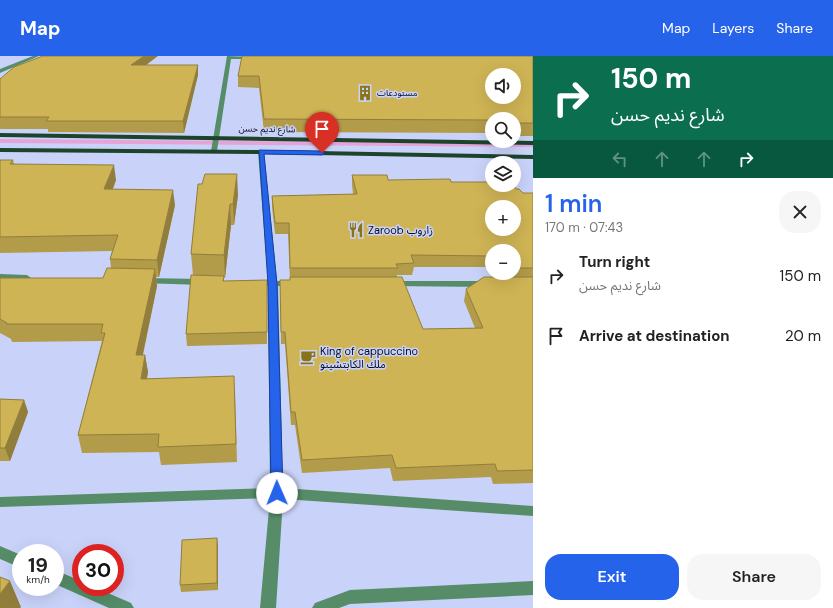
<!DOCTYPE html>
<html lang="en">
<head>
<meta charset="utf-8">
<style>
	:root { --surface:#fff; --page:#f6f6f6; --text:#222; --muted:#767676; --accent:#2563eb }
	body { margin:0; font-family:"DM Sans","Noto Sans Arabic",sans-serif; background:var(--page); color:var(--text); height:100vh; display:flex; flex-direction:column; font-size:15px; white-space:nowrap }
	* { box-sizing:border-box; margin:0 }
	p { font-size:13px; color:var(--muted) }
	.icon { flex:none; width:22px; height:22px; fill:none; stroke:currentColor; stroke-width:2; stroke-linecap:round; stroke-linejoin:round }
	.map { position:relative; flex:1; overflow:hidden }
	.sheet { display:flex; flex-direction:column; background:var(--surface); width:300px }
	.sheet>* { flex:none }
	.hud { background:#0b6e4f; color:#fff; overflow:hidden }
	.buttons { position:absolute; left:485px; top:12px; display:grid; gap:8px }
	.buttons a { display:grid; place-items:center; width:36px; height:36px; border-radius:50%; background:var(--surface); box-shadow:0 4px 16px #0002; font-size:20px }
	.speed { position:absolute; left:12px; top:488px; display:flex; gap:8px; font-size:20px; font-weight:700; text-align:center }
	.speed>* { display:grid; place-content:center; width:52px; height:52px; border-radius:50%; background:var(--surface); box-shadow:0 4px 16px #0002; line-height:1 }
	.speed small { font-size:10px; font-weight:400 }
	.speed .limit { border:6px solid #d22; background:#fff; color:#111 }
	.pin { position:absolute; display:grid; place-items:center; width:34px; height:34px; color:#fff; margin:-41px -17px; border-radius:50% 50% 50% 0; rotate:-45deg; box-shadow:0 0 4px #0007 }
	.pin .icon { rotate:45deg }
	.me { position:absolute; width:44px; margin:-22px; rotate:359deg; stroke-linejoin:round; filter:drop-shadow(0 0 3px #0008) }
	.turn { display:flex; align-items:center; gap:14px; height:84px; padding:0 12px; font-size:18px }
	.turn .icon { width:52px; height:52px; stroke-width:2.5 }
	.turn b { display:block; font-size:28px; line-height:34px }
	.lanes { display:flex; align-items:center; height:38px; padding:0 12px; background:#0003; justify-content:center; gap:20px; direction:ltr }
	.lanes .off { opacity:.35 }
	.round { display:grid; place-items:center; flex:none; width:42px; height:42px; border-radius:16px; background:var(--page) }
	.summary { display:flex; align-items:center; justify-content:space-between; height:68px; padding:0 12px }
	h1 { font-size:24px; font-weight:600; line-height:30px; color:var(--accent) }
	.action { display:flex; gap:8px; margin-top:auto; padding:8px 12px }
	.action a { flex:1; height:46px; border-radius:16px; background:var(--accent); color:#fff; font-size:16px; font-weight:600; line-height:46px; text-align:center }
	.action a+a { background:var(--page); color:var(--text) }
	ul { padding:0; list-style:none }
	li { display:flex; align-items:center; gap:12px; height:60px; padding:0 12px }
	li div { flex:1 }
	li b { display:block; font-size:15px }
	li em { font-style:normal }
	header { display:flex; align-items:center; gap:24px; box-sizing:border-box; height:56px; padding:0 20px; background:var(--accent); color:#fff }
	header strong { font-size:19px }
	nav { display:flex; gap:22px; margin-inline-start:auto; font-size:14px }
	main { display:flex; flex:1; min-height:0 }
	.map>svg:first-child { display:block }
	.green { fill:#e5a4d8 }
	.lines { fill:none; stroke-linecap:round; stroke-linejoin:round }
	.minor { fill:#568d68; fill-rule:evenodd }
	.major { fill:#1d432b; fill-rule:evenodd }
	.wall { fill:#b29b49; fill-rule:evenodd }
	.shaded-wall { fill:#917e3c }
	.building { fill:#cfb455; stroke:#917e3c; fill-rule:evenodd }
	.route { fill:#2563eb; stroke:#184099 }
	.labels { text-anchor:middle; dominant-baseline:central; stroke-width:3; stroke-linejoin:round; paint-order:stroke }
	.far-poi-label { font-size:9px; fill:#080b20; stroke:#c9d3f9; text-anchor:start }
	.far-street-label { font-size:9px; fill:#080b20; stroke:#c9d3f9 }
	.poi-label { font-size:11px; fill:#080b20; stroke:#c9d3f9; text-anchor:start }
</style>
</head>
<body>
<header>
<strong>Map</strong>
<nav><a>Map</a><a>Layers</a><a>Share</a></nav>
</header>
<main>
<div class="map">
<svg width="533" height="552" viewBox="0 0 533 552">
	<rect width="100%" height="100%" fill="#c9d3f9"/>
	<path class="green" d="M0,83L533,87V91L0,87Z"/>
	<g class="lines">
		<path class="minor" d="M33,0H39L0,17V13Z
			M227,0L255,1L257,2L255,3H231L217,95L214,97L211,95Z
			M261,94L264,96L277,225H293L298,228L293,231L278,230L283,432L533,450V460L283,443L276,552H260L270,442L0,451V441L270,432L268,230H253L248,227L253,224L268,225L258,96Z
			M0,218L27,219L31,222L27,225L0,224Z
			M143,222L203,223L208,226L203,229L140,227L138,225L140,223Z
			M391,225H487L492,228L487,231L388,230L386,228Z
			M0,490L21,499V512L0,503Z
			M55,514L81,525V531H94L131,547L134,552H109L55,528Z
			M533,525V539L350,548L339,552H312L315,547L350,534Z"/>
		<path class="major" d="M0,77L533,85V89L0,81Z
			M0,92L261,94L533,99V103L261,98L0,96Z"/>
	</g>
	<path class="wall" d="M533,0V80H516L514,79V63H492V77L264,76L259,32L238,31V20Z
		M146,9H198V19L184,77L48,76V73H0V23Z
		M0,104H13L14,108L116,124L113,133L175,149L159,221H156L157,230L143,299H145L148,316L147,323L235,338L237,406L161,409L159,396L82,397L78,379L102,285L12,286L11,283L0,277V222H103L111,212L110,203L112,195L0,197Z
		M352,119L388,124L451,126L516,133L523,137H533V427L493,428L491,421L393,425L390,412L302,417L295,369H291L285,288H281L280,224H290L288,178H275L272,151V140L353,138L352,129ZM492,195H514V217H495L494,221L466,233L464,245L475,272L423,273L397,221V219H412L414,211H492Z
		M198,128L238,139L234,169H231L225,222H224V225L267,224V288L187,290L186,278L193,219L191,198Z
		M0,343L24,344L28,356L10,405H0Z
		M217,482L218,534L181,536L180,529Z"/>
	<path class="shaded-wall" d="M144,0H158L133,19L131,9Z
		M198,9V19L184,77L183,65Z
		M114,109L116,124L107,148L104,133Z
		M237,118L238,139L234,169L233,148Z
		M173,134L175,149L159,221L157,204Z
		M230,148L231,169L225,222L224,199Z
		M155,213L157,230L139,316L136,299Z
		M145,299L148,316L143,341L141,323Z
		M24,344L28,356L10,405L5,392Z
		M217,482L218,489V534L217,527Z
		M10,525L21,551L20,552H0V538Z"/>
	<path class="building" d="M43,0H144L131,9H198L183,65H46L49,61H0V23L14,11Z
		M242,0H533V67H519L515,64H514V63H492V64L264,63L259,20H238ZM492,19H514V41H492Z
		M0,104H13L10,108L114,109L104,133L173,134L157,204L110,203L118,179L0,181Z
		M205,118H237L233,148H230L224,199L191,198L198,128H202Z
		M352,119H387L388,124L450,123L451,126H492V129H514L516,133H519L523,137H533V212H514V195H492V200L411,199L414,207L396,208L398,212H290L289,167H275L272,140L357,138ZM492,151H514V173H492Z
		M107,212L155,213L136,299H145L141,323L234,320L236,388L158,391L159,378L78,379L105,277H101L103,268H6L7,267L0,263V222H103Z
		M191,219L224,220L223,225L267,224V276L186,278Z
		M290,221H402L423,273L483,272L466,233L484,221H533V414L497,415L495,408L396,412L392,399L302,404L295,356H291L285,276H281L280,224H290Z
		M0,343L24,344L5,392H0Z
		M217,482V527L180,529L182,484Z
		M0,521L10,525L0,538Z"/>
	<path class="route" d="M259,94L322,95L325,97L322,99L264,98L277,228L283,437L281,440L277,442L273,440L271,437L268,228Z"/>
	<defs>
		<symbol id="building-bare" viewBox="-9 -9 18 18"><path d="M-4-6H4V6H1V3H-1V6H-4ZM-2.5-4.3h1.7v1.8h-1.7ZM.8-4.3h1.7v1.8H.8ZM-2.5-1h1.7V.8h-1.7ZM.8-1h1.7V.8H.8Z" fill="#8a7316" stroke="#c9d3f9" stroke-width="2.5" paint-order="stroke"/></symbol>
		<symbol id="restaurant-bare" viewBox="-9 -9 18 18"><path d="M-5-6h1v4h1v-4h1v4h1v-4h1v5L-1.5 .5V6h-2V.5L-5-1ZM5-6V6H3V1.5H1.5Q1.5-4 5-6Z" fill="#8a7316" stroke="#c9d3f9" stroke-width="2.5" paint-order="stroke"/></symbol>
		<symbol id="cafe-bare" viewBox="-9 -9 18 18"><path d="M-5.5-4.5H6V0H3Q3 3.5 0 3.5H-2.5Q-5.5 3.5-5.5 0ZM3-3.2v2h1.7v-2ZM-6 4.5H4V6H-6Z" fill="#8a7316" stroke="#c9d3f9" stroke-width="2.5" paint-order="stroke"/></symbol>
	</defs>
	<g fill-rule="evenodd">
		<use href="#building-bare" x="354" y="26" width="22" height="22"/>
		<use href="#restaurant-bare" x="345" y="163" width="22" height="22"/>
		<use href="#cafe-bare" x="297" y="290" width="22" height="22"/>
	</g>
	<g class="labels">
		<g class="far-poi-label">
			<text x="377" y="37">مستودعات</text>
		</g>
		<g class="far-street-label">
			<text transform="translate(267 73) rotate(1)">شارع نديم حسن</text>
		</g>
		<g class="poi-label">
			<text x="368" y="174">Zaroob زاروب</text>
			<text x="320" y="295">King of cappuccino<tspan x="320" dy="13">ملك الكابتشينو</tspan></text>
		</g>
	</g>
</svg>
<div class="buttons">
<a><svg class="icon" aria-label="sound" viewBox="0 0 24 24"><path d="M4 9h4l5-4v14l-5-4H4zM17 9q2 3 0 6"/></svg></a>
<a><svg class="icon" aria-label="search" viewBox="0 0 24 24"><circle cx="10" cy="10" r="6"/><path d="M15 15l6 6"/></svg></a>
<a><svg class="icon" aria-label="layers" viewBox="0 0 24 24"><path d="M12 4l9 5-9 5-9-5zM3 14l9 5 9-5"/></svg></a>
<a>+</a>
<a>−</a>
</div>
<div class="speed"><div>19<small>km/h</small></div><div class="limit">30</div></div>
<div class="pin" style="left:322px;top:97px;background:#d93025"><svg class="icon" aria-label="arrive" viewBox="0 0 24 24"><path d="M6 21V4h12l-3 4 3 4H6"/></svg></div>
<svg class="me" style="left:277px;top:437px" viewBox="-20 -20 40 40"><circle r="19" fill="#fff"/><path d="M0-13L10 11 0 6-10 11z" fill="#2563eb"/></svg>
</div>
<section class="sheet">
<div class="hud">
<div class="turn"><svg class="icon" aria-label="right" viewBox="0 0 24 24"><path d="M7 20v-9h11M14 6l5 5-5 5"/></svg><div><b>150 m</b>شارع نديم حسن</div></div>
<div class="lanes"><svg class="icon off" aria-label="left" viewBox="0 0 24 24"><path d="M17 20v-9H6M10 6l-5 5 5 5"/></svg><svg class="icon off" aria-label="ahead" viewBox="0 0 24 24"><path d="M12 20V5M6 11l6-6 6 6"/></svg><svg class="icon off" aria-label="ahead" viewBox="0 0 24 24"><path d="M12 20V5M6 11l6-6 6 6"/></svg><svg class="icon" aria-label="right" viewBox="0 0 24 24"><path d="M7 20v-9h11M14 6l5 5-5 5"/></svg></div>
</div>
<div class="summary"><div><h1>1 min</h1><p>170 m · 07:43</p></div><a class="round"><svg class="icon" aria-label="close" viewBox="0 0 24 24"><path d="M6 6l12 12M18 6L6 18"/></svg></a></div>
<ul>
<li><svg class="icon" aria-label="right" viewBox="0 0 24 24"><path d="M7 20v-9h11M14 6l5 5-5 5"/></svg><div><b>Turn right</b><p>شارع نديم حسن</p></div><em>150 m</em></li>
<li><svg class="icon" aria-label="arrive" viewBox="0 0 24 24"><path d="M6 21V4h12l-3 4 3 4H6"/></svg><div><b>Arrive at destination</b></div><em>20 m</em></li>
</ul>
<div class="action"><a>Exit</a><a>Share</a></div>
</section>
</main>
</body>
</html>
